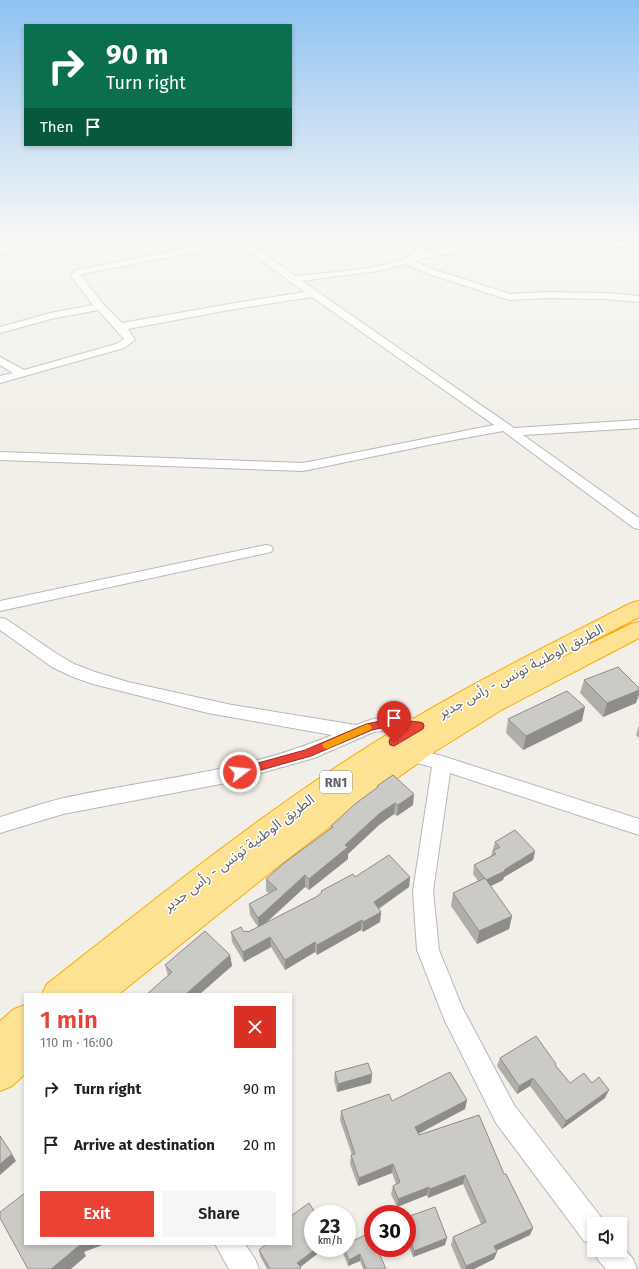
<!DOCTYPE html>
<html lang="en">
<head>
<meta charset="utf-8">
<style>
	:root { --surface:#fff; --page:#f6f6f6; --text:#202124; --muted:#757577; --accent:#ea4335 }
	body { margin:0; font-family:"Fira Sans","Noto Sans Arabic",sans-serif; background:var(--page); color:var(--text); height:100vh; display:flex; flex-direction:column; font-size:15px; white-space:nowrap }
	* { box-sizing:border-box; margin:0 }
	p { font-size:13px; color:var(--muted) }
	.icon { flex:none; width:22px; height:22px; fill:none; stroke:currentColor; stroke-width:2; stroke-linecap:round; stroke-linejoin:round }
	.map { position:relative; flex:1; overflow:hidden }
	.details { position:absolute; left:24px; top:993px; width:268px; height:252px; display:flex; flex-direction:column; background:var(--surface); border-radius:0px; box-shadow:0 2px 6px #0003 }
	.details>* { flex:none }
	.top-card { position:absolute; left:24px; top:24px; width:268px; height:122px; border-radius:0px; box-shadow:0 2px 6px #0003; background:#0b6e4f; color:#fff; overflow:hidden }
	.buttons { position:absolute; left:587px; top:1217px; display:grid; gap:8px }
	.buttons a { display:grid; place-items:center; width:40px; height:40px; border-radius:0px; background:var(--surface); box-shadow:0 2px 6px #0003; font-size:20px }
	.speed { position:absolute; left:304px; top:1205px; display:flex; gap:8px; font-size:20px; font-weight:700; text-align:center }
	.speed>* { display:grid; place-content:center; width:52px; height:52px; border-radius:50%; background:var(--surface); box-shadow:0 2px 6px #0003; line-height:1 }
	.speed small { font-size:10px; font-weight:400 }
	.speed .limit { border:6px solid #d22; background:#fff; color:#111 }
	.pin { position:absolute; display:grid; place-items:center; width:34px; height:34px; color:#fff; margin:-41px -17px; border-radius:50% 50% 50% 0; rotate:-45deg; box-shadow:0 0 4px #0007 }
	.pin .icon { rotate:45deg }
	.me { position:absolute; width:44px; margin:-22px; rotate:75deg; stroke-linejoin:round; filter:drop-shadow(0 0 3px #0008) }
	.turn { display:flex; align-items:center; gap:14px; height:84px; padding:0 16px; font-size:18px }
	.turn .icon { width:52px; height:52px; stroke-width:2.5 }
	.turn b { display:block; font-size:28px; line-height:34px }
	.then { display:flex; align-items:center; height:38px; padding:0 16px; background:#0003; gap:8px; font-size:15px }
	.round { display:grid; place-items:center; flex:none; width:42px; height:42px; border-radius:0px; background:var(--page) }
	.summary { display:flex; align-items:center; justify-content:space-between; height:68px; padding:0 16px }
	h1 { font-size:24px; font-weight:600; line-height:30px; color:var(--accent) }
	.action { display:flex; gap:8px; margin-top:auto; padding:8px 16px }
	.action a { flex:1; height:46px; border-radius:0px; background:var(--accent); color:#fff; font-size:16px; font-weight:600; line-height:46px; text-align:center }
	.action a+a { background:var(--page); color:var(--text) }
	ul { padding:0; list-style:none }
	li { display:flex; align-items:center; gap:12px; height:56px; padding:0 16px }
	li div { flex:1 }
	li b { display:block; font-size:15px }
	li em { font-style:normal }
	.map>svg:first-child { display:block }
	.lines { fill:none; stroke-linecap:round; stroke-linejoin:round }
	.minor-casing { stroke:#b5b8bc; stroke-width:2 }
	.highway-casing { stroke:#f9ab00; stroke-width:2 }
	.minor { fill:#fff; fill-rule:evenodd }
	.highway { fill:#fde293; fill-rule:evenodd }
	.wall { fill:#afaea9 }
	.shaded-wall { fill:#8f8d8a }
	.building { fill:#cccac5; stroke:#8f8d8a }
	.route { fill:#ea4335; stroke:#982c22 }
	.slow { fill:#f59e0b }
	.labels { text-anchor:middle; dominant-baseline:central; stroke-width:3; stroke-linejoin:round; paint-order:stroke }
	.shield { fill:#fff; stroke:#8f9295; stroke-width:1 }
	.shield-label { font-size:13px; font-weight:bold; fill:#5f6368 }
	.street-label { font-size:14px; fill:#5f6368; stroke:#fff }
</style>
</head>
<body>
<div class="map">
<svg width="639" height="1269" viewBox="0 0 639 1269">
	<rect width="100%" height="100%" fill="#f1efe8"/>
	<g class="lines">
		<defs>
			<path id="minor" d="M47,237H64L63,239L0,254V248Z
				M230,237H240L295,276C321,273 394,269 413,254C416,252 417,247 419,243H404L349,250L345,247L349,244L404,237H429L422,254L461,244L484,242L496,237H514L528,241L545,242L624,241L639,238V244L624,247L545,248L527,247L503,241L485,247L461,250L415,261L432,269L510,294L547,292L605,293L639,296V302L605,299L547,298L509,300L426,273L406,264L377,271L302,281L514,428L639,420V428L523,435L639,518V529L634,528L503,431L443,442L303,471L0,460V452L303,463L494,425L312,297L235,309L128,329L135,340L124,348L0,383V376L13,373L0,365V357L24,370L116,344L124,339L98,310L51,319L0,333V327L50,313L93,305L71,276L75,270L232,240ZM238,244L305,292L235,303L122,323L104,305L81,276L82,274Z
				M266,545L271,546L273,549L271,552L0,611V601Z
				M0,618L6,619L54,652L74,664L95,672L128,682L232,705L356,725L373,719L388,717L410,718L425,721L428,726L425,731L419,733L395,730L374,732L314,758L226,783L63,814L0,833V817C21,811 42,803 64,798C155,778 246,772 332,735L208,713L93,684L73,677L52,667L0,630Z
				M412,748L442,756L639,819V835L450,773L433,891L439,950L462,1007L514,1105L604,1221L605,1224H594V1244L584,1241L496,1123L445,1021L417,950L413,891L432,767L406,760L403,755L406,750Z
				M620,1243L633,1259L637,1269H606L598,1260L594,1250H620Z
				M215,1244H245L255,1259L259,1269H229Z"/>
			<path id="highway" d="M639,601V617L545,666L631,624L639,622V638L503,709L431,754L345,815L276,868L119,994H42L47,984C154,900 260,814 375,742C458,690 544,647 631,603Z
				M25,1005V1074L12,1086L0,1091V1021L14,1009Z"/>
		</defs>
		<use href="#minor" class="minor-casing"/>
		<use href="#highway" class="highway-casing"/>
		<use href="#minor" class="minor"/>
		<use href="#highway" class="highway"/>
	</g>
	<path class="wall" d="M584,680L636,703L603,717L580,693Z
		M508,719L582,721L523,750L506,733Z
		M639,725V738L636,735Z
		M377,786L413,805L397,816L394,814L379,825L348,854V859L309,890L305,887L266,923L316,897L321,893V891L355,877H410L409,887L379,909L381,912L380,922L363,932L361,930L317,955L315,952L285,970L271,947L244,962L232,942L231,932H248L258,927L250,915L249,904L269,893L266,891V879L331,828V826L377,788Z
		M495,842L535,851L533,860L504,877L503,880L490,886L512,916L509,929L477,944L451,906L453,893L478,881L473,874L474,865L491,856Z
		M230,955L232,966L168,976L165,965Z
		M500,1058L556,1066L570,1083H592L605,1098L562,1129L530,1086L517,1094L497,1066Z
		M335,1072L372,1074L371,1083L337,1092L334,1080Z
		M467,1100L465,1109L418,1134L419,1135L479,1115L530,1235L496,1251L494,1259L474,1269H461L451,1245L453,1237L481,1224L463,1184L428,1198L427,1195L397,1207L391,1194L393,1186L396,1184L392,1173L358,1186L350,1164L351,1155H352L340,1120L341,1111L392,1101Z
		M407,1217L445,1245L413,1257L407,1241Z
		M291,1244L301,1269H267L260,1256L259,1250Z
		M347,1244L386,1269H363L360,1261L348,1266L343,1253V1248H347Z"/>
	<path class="shaded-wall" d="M639,690V695L636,703L603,717L607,703Z
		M585,707L582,721L523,750L526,736Z
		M414,794L413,805L397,816L398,805Z
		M395,803L394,814L379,825L348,854V859L309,890V879L380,813Z
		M535,851L533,860L504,877L503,880L485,889L486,880Z
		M305,875V887L259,929L258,918Z
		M410,877L409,887L373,912L374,902Z
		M381,912L380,922L363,932V922Z
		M512,916L509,929L477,944L479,931Z
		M362,920L361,930L317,955V945Z
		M270,937L271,947L244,962L243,952Z
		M315,942V952L285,970V960Z
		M230,955L232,966L200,994H186Z
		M372,1074L371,1083L337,1092L338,1084Z
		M533,1078L530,1086L517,1094L519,1086Z
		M609,1090L605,1098L562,1129L566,1121Z
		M467,1100L465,1109L414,1136L415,1127Z
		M12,1154L16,1161L0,1175V1164Z
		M393,1164L392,1173L358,1186L359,1178Z
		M465,1175L463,1184L428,1198L430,1189Z
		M429,1187L427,1195L397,1207L398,1199Z
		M533,1228L530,1235L491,1253L494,1246Z
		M447,1238L445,1245L413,1257L414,1251Z
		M80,1244H105L84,1252L86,1256L71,1269H51Z
		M317,1248H325L298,1269L297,1263Z
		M497,1252L494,1259L474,1269H465L466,1266Z
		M360,1254V1261L348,1266L349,1260Z"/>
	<path class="building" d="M618,667L639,688V690L607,703L584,680Z
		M567,691L585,707L526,736L508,719Z
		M393,775L414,794L398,805L395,803L380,813L345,845L348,847L309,879L305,875L258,918L249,904L277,889L266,879L284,863L333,827L331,826L355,804L378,787L377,786Z
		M515,830L535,851L504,870L505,871L486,880L474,865L496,854L493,851L500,847L495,842Z
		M389,855L410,877L374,902L381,912L363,922L362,920L317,945L315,942L285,960L270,937L243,952L231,932L241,927L244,932L247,931L248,932L316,897L322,892L321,891L353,874L355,877Z
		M485,878L512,916L479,931L453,893Z
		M205,931L230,955L186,994H147L172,972L165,965Z
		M536,1036L556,1064L555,1065L570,1083L584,1073L592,1083L599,1077L609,1090L566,1121L533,1078L519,1086L500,1058Z
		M368,1063L372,1074L338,1084L335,1072Z
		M450,1072L467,1100L415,1127L419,1135L479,1115L504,1174H506L533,1228L494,1246L497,1252L466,1266L453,1237L486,1222L465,1175L430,1189L429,1187L398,1199L393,1186L400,1182L393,1164L359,1178L351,1155L355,1154L341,1111L389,1094L392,1101Z
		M0,1136L12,1154L0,1164Z
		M25,1193V1244H80V1245L51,1269H28L0,1218V1212Z
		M309,1203L316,1214H313V1248H317L297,1263L301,1267L299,1269H270L259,1250L266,1244H291V1216Z
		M435,1207L447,1238L414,1251L407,1231V1217Z
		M371,1232L373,1238V1248H377L386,1269H366L360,1254L349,1260L344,1248H347V1244Z"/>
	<linearGradient id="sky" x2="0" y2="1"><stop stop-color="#8fc3f1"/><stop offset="0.57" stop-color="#f9f8f5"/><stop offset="1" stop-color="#f9f8f5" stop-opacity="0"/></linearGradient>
	<rect width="639" height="415" fill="url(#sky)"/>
	<path class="route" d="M390,719L419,722L423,723L424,726L423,729L394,746L390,745L389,742L390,739L408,728L390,726L372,730L311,756L240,776L236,775L235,772L236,769L240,768L305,750L366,724Z"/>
	<path class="slow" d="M367,724L370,725L372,728L370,730L327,749L324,748L322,745L324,743Z"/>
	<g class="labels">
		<rect class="shield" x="320" y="771" width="32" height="22" rx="3"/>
		<g class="shield-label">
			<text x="336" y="782">RN1</text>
		</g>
		<g class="street-label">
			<text transform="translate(521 671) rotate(-28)">الطريق الوطنية تونس - رأس جدير</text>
			<text transform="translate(239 853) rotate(-37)">الطريق الوطنية تونس - رأس جدير</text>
		</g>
	</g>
</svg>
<div class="buttons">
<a><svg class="icon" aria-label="sound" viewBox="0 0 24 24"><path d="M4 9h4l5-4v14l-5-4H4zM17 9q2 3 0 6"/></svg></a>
</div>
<div class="speed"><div>23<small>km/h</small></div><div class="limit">30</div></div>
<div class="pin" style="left:394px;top:742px;background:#d93025"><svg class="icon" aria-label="arrive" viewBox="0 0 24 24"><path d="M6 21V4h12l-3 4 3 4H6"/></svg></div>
<svg class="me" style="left:240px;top:772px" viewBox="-20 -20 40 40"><circle r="17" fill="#ea4335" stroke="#fff" stroke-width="3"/><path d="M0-11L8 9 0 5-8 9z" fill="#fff"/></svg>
<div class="top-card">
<div class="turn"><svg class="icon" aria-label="right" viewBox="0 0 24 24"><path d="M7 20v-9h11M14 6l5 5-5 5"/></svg><div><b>90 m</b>Turn right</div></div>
<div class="then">Then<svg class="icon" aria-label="arrive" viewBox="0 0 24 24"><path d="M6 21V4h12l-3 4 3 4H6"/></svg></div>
</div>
<section class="details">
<div class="summary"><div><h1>1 min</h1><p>110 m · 16:00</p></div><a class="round" style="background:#d93025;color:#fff"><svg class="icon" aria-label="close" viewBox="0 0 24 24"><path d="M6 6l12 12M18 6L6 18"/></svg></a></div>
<ul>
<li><svg class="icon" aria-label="right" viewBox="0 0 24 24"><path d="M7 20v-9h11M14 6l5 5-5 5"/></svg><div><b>Turn right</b></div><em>90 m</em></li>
<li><svg class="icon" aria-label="arrive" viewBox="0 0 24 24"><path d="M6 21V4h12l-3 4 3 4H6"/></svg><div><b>Arrive at destination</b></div><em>20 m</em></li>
</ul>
<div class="action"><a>Exit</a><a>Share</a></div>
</section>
</div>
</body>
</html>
